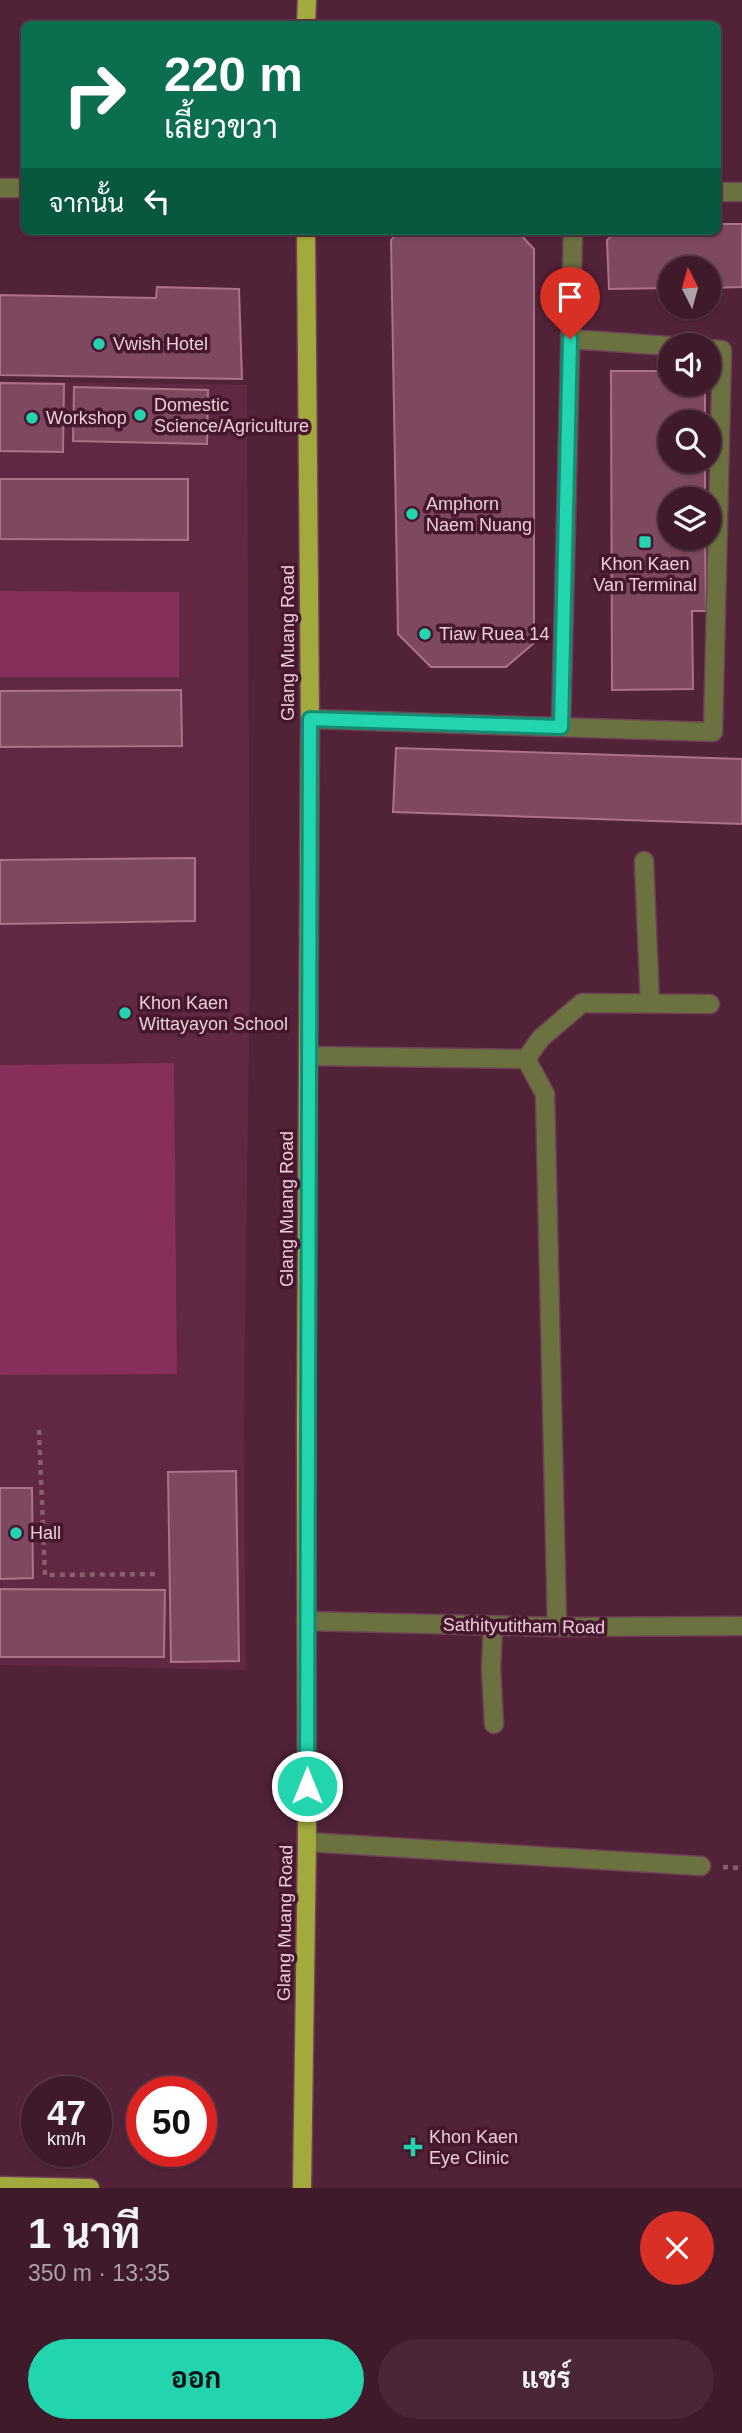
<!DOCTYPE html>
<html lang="th">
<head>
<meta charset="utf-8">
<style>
	:root { --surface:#3e1a2a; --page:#492736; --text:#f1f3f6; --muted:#ada1a8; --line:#573847; --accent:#22d5af }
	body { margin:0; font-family:Arial,Sarabun,sans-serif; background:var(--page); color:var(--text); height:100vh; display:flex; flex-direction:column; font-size:26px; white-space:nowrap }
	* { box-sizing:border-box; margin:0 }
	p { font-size:23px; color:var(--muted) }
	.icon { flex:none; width:38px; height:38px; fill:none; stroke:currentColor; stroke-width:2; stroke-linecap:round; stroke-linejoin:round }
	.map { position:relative; height:2188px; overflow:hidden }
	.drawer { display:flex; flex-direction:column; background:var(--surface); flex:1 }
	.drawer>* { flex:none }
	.guide { position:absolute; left:21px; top:21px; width:700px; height:214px; border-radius:10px; box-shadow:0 2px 5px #0004,0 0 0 2px var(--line); background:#0b6e4f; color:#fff; overflow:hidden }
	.needle { width:46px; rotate:354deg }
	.tools { position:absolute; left:658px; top:256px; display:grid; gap:14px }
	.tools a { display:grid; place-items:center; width:63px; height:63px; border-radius:50%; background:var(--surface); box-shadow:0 2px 5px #0004,0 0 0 2px var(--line); font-size:35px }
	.speed { position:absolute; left:21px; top:2076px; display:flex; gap:14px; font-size:35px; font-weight:700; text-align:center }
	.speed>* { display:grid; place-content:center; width:91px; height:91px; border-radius:50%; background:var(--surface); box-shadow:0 2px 5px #0004,0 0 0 2px var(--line); line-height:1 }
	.speed small { font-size:18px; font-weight:400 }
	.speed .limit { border:10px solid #d22; background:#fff; color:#111 }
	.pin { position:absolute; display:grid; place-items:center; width:60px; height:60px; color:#fff; margin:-72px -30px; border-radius:50% 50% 50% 0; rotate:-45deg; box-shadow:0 0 7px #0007 }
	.pin .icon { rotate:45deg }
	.me { position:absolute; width:77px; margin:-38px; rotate:0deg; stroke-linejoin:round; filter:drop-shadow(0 0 5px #0008) }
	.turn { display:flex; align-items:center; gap:24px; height:147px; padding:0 28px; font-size:32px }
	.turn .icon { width:91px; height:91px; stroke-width:2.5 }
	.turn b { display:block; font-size:49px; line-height:60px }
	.then { display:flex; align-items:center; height:66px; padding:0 28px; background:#0003; gap:14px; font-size:26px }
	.round { display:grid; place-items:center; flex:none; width:74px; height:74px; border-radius:37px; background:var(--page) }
	.head { display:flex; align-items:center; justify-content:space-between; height:119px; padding:0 28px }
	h1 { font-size:42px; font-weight:700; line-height:52px }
	.button { display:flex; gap:14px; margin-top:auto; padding:14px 28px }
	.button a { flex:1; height:80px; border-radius:42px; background:var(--accent); color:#111; font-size:28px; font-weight:700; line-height:80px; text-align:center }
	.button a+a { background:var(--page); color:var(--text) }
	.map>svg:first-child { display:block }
	.built { fill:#602842 }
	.green { fill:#872f5a }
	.building { fill:#7e4960; stroke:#ab728a; stroke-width:2 }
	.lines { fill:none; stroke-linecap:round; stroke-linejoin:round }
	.minor-casing { stroke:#6e4155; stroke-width:21 }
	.major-casing { stroke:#6e4155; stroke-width:21 }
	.path { stroke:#885e70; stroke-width:4.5; stroke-dasharray:5 5; stroke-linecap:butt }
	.minor { stroke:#6c7140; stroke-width:18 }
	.major { stroke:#a3aa3d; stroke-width:18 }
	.route-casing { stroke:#168a72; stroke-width:18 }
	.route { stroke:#22d5af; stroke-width:12 }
	.poi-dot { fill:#22d5af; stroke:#46172e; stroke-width:2.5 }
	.labels { text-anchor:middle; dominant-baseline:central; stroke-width:7; stroke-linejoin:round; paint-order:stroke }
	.poi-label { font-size:18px; fill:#ecccd8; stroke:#46172e; text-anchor:start }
	.street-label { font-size:18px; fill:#ecccd8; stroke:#46172e }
</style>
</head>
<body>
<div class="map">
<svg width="742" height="2188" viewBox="0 0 742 2188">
	<rect width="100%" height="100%" fill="#522238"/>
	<path class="built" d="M0,381L247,385L250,964L244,1426L246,1670L0,1665V1375L177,1373L174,1064L0,1065V677H179V592L0,591Z"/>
	<path class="green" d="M0,591L179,592V677H0Z
		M174,1063L177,1374L0,1375V1065Z"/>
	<path class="building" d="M718,224H742V287L709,288V268H670V288L609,289L607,240L618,231H718Z
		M399,231H517L534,249V643L506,667H431L398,634L391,240Z
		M157,287L239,289L242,379L0,375V295L156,298Z
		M611,371H670V383H705V422H670V460H705V499H670V537H705L706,611H692L693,689L612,690Z
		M0,383L64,384L63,452L0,451Z
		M74,387L208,390L207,444L73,441Z
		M0,479H188V540L0,539Z
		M181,690L182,746L0,747V691Z
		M396,748L742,759V824L393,812Z
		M195,858V921L0,924V860Z
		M236,1471L239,1661L171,1662L168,1472Z
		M0,1488H32L33,1578L0,1579Z
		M0,1589L165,1590L164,1657H0Z"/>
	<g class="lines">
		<defs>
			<path id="minor" d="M0,188H24
				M718,192H742
				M570,339L670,346
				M310,719L713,732L722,350L709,349
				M561,727L573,231
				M644,861L650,1004
				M309,1056L526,1059L545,1094L557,1627
				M526,1059L541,1038L582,1003L710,1004
				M306,1621L557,1627L742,1626
				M493,1626L491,1669L494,1724
				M307,1842L701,1866"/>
			<path id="major" d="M306,24L307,0
				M0,2186L90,2188
				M302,2188L307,1842L306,1427L310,719L306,231"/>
		</defs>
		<use href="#minor" class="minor-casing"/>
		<use href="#major" class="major-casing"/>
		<path class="path" d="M39,1430L45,1575L158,1574
			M723,1867L742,1868"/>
		<use href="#minor" class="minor"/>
		<use href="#major" class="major"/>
	</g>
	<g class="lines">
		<defs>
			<path id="route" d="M307,1786L310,719L561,727L570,339"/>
		</defs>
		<use href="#route" class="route-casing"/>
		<use href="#route" class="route"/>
	</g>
	<g class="poi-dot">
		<circle cx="99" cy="344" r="7"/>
		<circle cx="140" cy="415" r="7"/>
		<circle cx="32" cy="418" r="7"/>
		<circle cx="412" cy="514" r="7"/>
		<rect x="638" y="535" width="14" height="14" rx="3.5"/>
		<circle cx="425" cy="634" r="7"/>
		<circle cx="125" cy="1013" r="7"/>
		<circle cx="16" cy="1533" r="7"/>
		<path d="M409.5 2136.5h7v7h7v7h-7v7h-7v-7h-7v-7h7z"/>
	</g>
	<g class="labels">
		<g class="poi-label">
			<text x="113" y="344">Vwish Hotel</text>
			<text x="154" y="405">Domestic<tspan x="154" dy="21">Science/Agriculture</tspan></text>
			<text x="46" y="418">Workshop</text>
			<text x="426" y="504">Amphorn<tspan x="426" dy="21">Naem Nuang</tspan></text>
			<text x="645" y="564" text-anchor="middle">Khon Kaen<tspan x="645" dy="21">Van Terminal</tspan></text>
			<text x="439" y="634">Tiaw Ruea 14</text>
			<text x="139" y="1003">Khon Kaen<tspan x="139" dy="21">Wittayayon School</tspan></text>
			<text x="30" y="1533">Hall</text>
			<text x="429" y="2137">Khon Kaen<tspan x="429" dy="21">Eye Clinic</tspan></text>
		</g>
		<g class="street-label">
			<text transform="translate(288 643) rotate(-90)">Glang Muang Road</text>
			<text transform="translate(287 1209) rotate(-90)">Glang Muang Road</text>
			<text transform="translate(524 1626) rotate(1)">Sathityutitham Road</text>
			<text transform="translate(285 1923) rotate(-89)">Glang Muang Road</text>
		</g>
	</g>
</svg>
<div class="tools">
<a><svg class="needle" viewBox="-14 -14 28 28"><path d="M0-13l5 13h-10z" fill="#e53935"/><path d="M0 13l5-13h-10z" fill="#ada1a8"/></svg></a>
<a><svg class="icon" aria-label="sound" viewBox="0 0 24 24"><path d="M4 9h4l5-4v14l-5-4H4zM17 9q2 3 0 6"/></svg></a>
<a><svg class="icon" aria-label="search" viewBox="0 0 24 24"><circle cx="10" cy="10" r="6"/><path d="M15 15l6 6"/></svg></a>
<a><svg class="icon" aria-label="layers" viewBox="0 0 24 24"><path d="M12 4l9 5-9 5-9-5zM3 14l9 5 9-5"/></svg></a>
</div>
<div class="speed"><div>47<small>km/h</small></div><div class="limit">50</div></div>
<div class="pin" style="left:570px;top:339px;background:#d93025"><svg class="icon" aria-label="arrive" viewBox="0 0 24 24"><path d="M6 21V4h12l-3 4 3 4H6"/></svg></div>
<svg class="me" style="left:307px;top:1786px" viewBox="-20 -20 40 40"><circle r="17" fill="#22d5af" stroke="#fff" stroke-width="3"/><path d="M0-11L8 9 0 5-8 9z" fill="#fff"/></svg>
<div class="guide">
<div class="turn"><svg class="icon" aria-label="right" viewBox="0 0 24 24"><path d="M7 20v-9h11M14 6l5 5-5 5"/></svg><div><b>220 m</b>เลี้ยวขวา</div></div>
<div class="then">จากนั้น<svg class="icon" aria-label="left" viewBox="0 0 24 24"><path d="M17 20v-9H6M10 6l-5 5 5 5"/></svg></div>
</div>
</div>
<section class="drawer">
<div class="head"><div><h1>1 นาที</h1><p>350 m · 13:35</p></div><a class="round" style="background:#d93025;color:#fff"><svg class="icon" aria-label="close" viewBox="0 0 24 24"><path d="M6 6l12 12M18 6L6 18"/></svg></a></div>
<div class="button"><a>ออก</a><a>แชร์</a></div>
</section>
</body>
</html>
